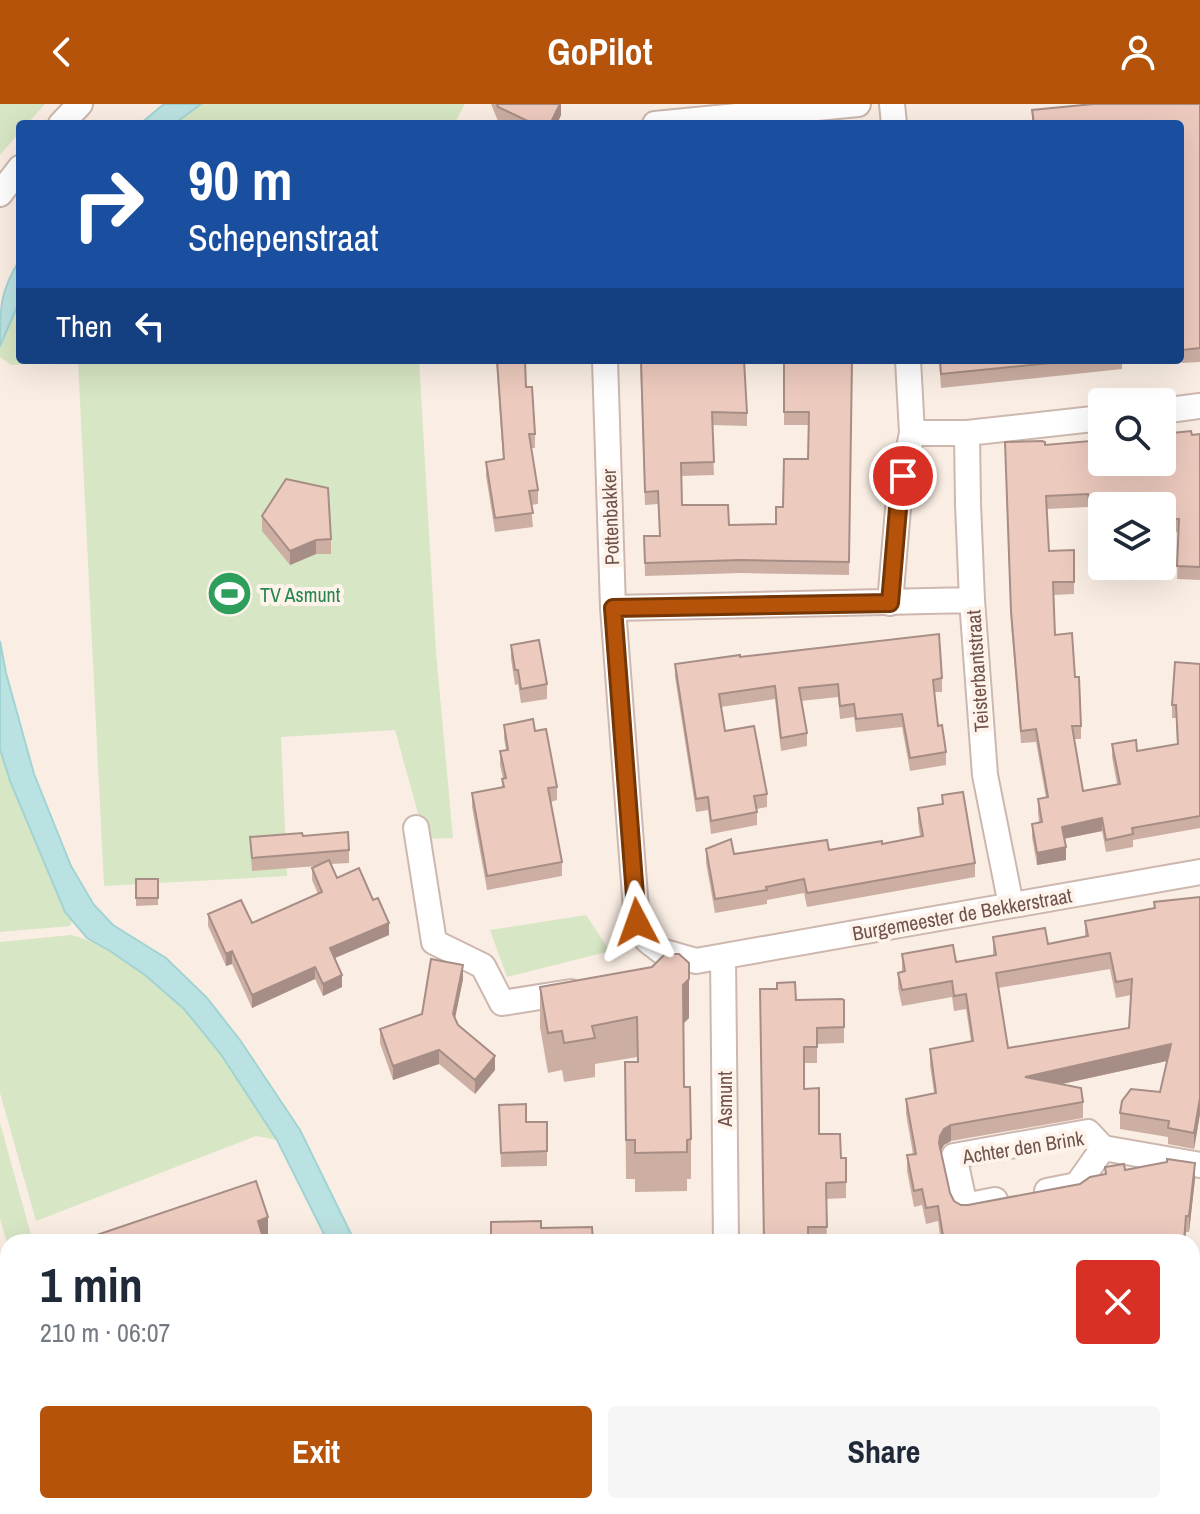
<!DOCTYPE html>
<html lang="en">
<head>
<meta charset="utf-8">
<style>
	:root { --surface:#fff; --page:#f6f6f7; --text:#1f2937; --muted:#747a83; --accent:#b45309 }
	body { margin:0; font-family:"Archivo Narrow",sans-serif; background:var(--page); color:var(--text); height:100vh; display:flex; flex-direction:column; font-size:30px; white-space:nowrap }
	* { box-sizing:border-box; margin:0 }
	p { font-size:26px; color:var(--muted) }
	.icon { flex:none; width:44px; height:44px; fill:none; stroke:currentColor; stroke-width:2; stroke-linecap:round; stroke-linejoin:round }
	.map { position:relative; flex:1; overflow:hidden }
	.sheet { position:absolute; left:0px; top:1130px; width:1200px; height:280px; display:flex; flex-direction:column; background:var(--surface); border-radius:24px 24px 0 0; box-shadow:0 8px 32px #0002 }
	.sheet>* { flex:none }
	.banner { position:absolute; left:16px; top:16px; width:1168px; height:244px; border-radius:8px; box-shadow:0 8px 32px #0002; background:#1a4fa0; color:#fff; overflow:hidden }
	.controls { position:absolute; left:1088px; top:284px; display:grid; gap:16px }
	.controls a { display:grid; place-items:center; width:88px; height:88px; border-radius:8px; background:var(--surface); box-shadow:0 8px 32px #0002; font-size:40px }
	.pin { position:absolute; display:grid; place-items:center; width:68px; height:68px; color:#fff; margin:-34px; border:4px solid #fff; border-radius:50%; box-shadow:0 2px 8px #0007 }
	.me { position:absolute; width:88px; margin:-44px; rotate:356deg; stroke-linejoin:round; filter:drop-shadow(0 0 6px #0008) }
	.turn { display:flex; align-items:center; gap:28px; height:168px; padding:0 40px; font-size:36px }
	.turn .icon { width:104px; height:104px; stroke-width:2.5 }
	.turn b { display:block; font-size:56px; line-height:68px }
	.then { display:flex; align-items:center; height:76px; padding:0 40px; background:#0003; gap:16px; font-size:30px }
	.round { display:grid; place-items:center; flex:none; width:84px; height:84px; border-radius:8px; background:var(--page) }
	.summary { display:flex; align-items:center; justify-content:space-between; height:136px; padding:0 40px }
	h1 { font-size:48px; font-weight:700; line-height:60px }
	.cta { display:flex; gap:16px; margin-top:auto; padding:16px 40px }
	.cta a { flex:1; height:92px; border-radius:8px; background:var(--accent); color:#fff; font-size:32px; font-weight:700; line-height:92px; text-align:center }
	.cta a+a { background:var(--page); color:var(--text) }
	header { display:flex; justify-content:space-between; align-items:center; height:104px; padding:0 40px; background:var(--accent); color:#fff; font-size:36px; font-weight:700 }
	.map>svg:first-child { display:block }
	.green { fill:#d7e6c4 }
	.water { fill:#bbe2e2; stroke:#a2d3d3; stroke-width:2 }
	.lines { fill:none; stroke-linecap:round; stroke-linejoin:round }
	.minor-casing { stroke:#cdb7af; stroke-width:28 }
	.minor { stroke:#fff; stroke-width:24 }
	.wall { fill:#ccaea3; fill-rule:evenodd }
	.shaded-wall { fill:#a68d85 }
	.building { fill:#edcabe; stroke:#a68d85; stroke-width:2; fill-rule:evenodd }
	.route-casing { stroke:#753606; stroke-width:20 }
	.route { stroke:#b45309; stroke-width:14 }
	.labels { text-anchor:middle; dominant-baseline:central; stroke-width:8; stroke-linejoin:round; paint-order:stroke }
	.street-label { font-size:20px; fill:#71534c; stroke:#fdf3ea }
	.leisure-label { font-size:20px; fill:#27864d; stroke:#fdf3ea; text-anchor:start }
</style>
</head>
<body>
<header><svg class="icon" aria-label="back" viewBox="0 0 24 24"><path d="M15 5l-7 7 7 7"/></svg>GoPilot<svg class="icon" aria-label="person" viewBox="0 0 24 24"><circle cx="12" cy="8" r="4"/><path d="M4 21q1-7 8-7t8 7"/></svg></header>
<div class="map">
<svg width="1200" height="1410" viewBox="0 0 1200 1410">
	<rect width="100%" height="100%" fill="#faeee4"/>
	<path class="green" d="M0,0H45L27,20H20V28L0,51Z
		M201,0H465L454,20H174Z
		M20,196V256H419L436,548L453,734L425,735L395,626L281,633L287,772L104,782L78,257L11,261L0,253V242Z
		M0,645L10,676L72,817L70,822L0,828Z
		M586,811L610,847L507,873L490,826Z
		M71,831C92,836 108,846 126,858C146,872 166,887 183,905C221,943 248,991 277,1036L256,1032L36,1117L0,989V838Z
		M0,1019L33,1138H8V1142L0,1115Z
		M635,1402H706L720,1410H588Z"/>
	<path class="water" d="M164,0H201L174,20H140Z
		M20,155V196L0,242C0,202 0,188 20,155Z
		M0,537L6,569L34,670L71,762L94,801L113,821L166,854L207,894L240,936L300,1026L355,1138H328L277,1036L220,949L184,905L145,871L110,847L87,834L65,808L10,677L0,645Z"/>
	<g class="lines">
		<defs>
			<path id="minor" d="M892,0L894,20
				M61,20L80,0
				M655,20L858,0
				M0,90L20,64
				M605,256L613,504L637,818L648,837L661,847L696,857L1200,768
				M1162,307L1200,302
				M912,329H967L1102,314
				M967,329L968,400L972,496L985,671L1011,801
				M890,499L899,393L912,329L908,256
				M613,504L972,496
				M416,724L434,838L483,862L502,899L571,888
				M723,853L726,1138
				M1047,1087L1077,1081L1103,1044
				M995,1096L965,1102L954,1052L1088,1028L1103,1044L1200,1061
				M0,1300L8,1331
				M1197,1375L1200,1356
				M20,1402L21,1410
				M733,1402L734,1410
				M482,1410L520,1402"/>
		</defs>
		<use href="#minor" class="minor-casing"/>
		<use href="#minor" class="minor"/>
	</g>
	<path class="wall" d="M491,0H561V11L557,20H503L498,17Z
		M1200,0V258L1182,259L1180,243V20H1032V6Z
		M496,256H528V259H525L526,283L535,330V344H531L538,386V400L531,401L533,423L495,428L486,372V358L503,355Z
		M640,256L747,309V322L712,321L714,371L681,372L682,401L729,421L776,420L783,403L808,355V321H784V256H852L849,471L741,469L645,472L644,432H660L658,400L645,401Z
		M939,256H1122V265L941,284Z
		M1200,330V476L1177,475L1179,428L1162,429V402H1102V436L1092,437L1088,403L1047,405L1049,447L1074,446V490L1054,491L1055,531L1075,573L1081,622V635H1074L1083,687L1117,680L1112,653V640L1137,647L1177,640L1176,614H1172V601L1200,560V724L1133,736V743L1106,748L1102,727L1064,735L1066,756L1037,761L1032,733V720L1039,719L1038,708V695L1046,694L1036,638L1021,639L1011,520L1005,351L1045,341Z
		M262,412L331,435V450H316L290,461L262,427Z
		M511,541L547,580V595L521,599L518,580L515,581L511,555Z
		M740,553L942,574V588H934L938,622L946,648V661L910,667L902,623L856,628L854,613L840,615L838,593L801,597L807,629V642L781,647L775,595L721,603L725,627L767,690V703L757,705V721L711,730L708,706L696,708L675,573V560Z
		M504,621L535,627L557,683V696L551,698L562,758V772L487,786L472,703V689L502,684L503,675L500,661V647L506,646L504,634Z
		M942,691L975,759V773L807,803L804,789L767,796V800L715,809L706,759V745L734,750L829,746L882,740L920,732L918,718V704L942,700Z
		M303,732L349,746V759L331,760L337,774L389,831L335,854L342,883L323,892L315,875L252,904L232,860L226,862L208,822V810L252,819L318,790L312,776V764L317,762L252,767L250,733Z
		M136,775H158V801L136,802Z
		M1200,793V1010L1194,1045L1168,1040V1033L1120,1025V1009L1160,988L1167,957L1062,980L1083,998V1014L951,1037L944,1041L941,1046L950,1089L954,1097L961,1101H968L1080,1080L1105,1070V1063L1195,1075L1189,1128H1186L1185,1138H941L938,1117L926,1120L922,1101L914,1103L907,1067V1051L913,1050L906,1010V995L934,989L930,961V945L971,937L966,905L954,907L952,893L902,902L898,884V869L902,868V850L956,858L993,851V833L1048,840L1085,833V817L1154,804V798ZM1110,865L1116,894L1131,891L1129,924L1008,944L998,884Z
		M463,875L455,914L458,921L495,966L475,990L439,960L393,976L380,939V925L422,910Z
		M540,883L689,914L683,919L684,983L691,1035V1075H687V1087L635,1088V1075H626L625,958H637V953L595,960V973L564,978L562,966L548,969L540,923Z
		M796,896H844V939L817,940V959H804V985L819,1030L841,1054H846V1094L826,1095L827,1138H764Z
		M499,1001L526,1018H547V1062L501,1063Z"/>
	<path class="shaded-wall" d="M560,0H561V11L557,20H550Z
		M316,436V450L290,461V447Z
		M1102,714V727L1062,735V723Z
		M1066,743V756L1037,761V749Z
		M389,819V831L330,856V844Z
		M232,847V860L226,862V850Z
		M463,861V875L453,924V910Z
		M315,863V875L252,904V891Z
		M342,871V883L323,892V880Z
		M689,875V914L683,920V881Z
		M1171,940V956L1025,988V973Z
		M439,946V960L393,976V962Z
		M495,952V966L475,990V976Z
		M1200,994V1010L1194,1045V1029Z
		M951,1021V1037L944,1041L940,1048V1032L944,1025Z
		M1195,1059V1075L1189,1128V1112Z
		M268,1113V1138H258V1117Z"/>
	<path class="building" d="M497,0H560L550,20H534L498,3Z
		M1093,0H1200V244L1182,246L1180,229V20H1034L1032,6Z
		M497,256H525L526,283H532L535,330H529L538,386L529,387L533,409L495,414L486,358L504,355Z
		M641,256H744L747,309L712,308L714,358L681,359L682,401H728L729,421L776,420V403H783L784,355H808L809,308H784V256H852L849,458L741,456L645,459L644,432H660L658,387L645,388Z
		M940,256H1080L941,270Z
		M1191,327L1192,331L1200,330V463L1177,462L1179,415L1162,417V402H1102V423L1092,424L1088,390L1046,392L1049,447L1074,446V478H1053L1054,506L1055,531L1072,529L1075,573H1079L1081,622H1072L1083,687L1120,680L1112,640L1136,636L1137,647L1178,640L1176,601H1172L1175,558L1200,560V712L1132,724L1133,730L1106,736L1102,714L1062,723L1066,743L1037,749L1032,720L1042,718L1038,695L1048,693L1036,625L1021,627L1011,507L1005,338L1042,337L1045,338V341L1102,336V358H1162V330Z
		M286,375L328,384L331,435L316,436L290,447L262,412Z
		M939,530L942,574L933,576L938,622L942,621L946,648L910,654L902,610L856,615L854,600L840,602L838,580L799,584L807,629L781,634L775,582L719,590L725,627L754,622L767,690L754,692L757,708L711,717L708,693L696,695L675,560L740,551V553Z
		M539,536L547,580L521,585L518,566H515L511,541Z
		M533,615L535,627L546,625L557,683L548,684L562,758L487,772L472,689L504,683L502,675L506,674L500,647L508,646L504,621Z
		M963,688L975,759L807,789L804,775L766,783L767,786L715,795L706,745L731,735L734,750L827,736L829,746L882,737V740L923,732L918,704L943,700L942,691Z
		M348,728L349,746L252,754L250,733L302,729L303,732Z
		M329,756L337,774L359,764L373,796L378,794L389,819L330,844L342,871L323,880L315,863L252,891L232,847L226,850L208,810L241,796L252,819L322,788L312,764Z
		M136,775H158V794H136Z
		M1200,793V994L1194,1029L1168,1024L1169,1017L1120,1009L1122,997L1131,985L1160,988L1171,940L1025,973L1081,984L1083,998L951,1021L944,1025L940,1032L939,1039L950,1089L954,1097L961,1101H968L1080,1080L1090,1073L1106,1070L1105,1063L1124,1060L1125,1066L1167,1058V1055L1195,1059L1189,1112H1186L1184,1138H944L938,1102L926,1104L922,1085L914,1087L907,1051L916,1050L906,995L936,989L930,945L973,937L966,890L954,892L952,877L902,886L898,869L905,867L902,850L953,841L956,858L996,851L993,833L1045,824L1048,840L1088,832L1085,817L1155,804L1154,798ZM1110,849L1116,878L1132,875L1129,924L1008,944L996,869Z
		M665,850H679L689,859V875L683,881L684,983H690L691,1035L687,1036V1048L635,1049V1036H626L625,958H638L637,913L592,922L595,934L564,939L562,927L548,929L540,883L652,863Z
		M431,855L463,861L453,910L458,921L495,952L475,976L439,946L393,962L380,925L422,910Z
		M795,878L796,896L842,895L844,896V923L817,924V943H804V985L819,984V1030H840L841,1054H846V1078L826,1079L827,1123H808V1138H764L760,885H777V879Z
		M526,1000V1018H547V1047L501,1049L499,1001Z
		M256,1077L268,1113L258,1117L264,1137L260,1138H79V1137Z
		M541,1117V1124L592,1123L593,1138H491V1118Z
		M771,1402H807L808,1410H772Z
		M841,1402H1003V1410H841Z
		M1124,1402H1144V1410H1124Z"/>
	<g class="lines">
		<defs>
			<path id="route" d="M637,818L613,504L890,499L899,393L903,372"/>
		</defs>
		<use href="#route" class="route-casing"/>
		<use href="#route" class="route"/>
	</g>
	<defs>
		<symbol id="stadium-disc" viewBox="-11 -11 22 22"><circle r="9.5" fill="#2e9e5b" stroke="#fdf3ea"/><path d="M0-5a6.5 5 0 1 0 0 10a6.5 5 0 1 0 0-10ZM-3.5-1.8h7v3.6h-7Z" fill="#fff"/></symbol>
	</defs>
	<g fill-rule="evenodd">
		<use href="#stadium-disc" x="204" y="464" width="51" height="51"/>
	</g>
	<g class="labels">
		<g class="street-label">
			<text transform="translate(610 413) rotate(-92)">Pottenbakker</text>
			<text transform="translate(977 567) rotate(-94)">Teisterbantstraat</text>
			<text transform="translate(962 810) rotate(-10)">Burgemeester de Bekkerstraat</text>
			<text transform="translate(724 995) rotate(-90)">Asmunt</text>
			<text transform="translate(1023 1043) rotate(-9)">Achter den Brink</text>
		</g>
		<g class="leisure-label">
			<text x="260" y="490">TV Asmunt</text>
		</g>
	</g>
</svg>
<div class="controls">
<a><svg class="icon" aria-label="search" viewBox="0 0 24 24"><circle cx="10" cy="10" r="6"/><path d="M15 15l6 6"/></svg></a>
<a><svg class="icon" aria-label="layers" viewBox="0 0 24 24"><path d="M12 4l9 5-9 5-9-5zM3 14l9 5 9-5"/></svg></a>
</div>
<div class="pin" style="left:903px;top:372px;background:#d93025"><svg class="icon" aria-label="arrive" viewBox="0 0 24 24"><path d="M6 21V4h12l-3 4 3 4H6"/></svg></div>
<svg class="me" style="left:637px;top:818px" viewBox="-20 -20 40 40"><path d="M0-17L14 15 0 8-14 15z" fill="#b45309" stroke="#fff" stroke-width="4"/></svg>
<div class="banner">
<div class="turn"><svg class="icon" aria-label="right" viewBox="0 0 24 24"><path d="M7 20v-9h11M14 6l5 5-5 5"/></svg><div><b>90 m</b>Schepenstraat</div></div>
<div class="then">Then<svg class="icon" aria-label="left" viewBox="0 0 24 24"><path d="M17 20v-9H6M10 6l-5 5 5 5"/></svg></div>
</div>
<section class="sheet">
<div class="summary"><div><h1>1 min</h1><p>210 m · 06:07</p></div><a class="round" style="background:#d93025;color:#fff"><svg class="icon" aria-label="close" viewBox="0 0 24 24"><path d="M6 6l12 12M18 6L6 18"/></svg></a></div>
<div class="cta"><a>Exit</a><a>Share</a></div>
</section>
</div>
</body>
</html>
